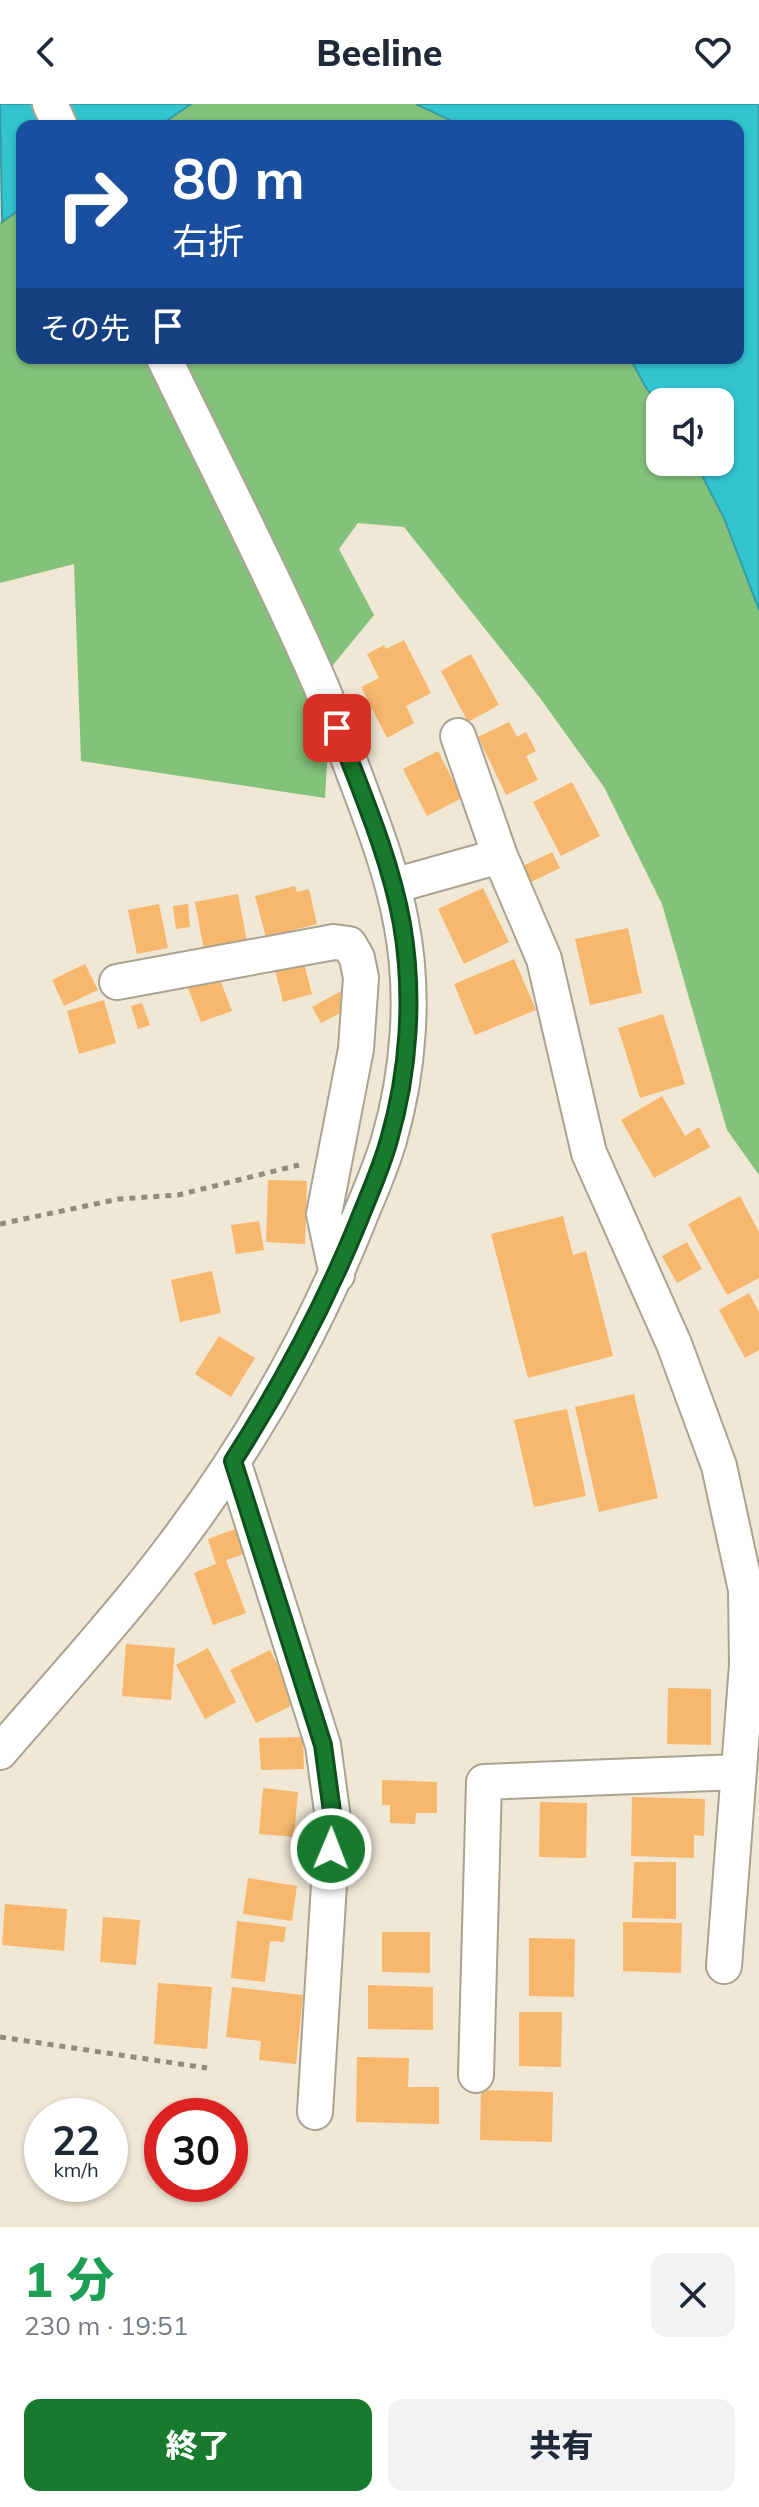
<!DOCTYPE html>
<html lang="ja">
<head>
<meta charset="utf-8">
<style>
	:root { --surface:#fff; --page:#f2f2f3; --text:#1f2937; --muted:#747a83; --accent:#177a2c }
	body { margin:0; font-family:Mulish,"Noto Sans JP",sans-serif; background:var(--page); color:var(--text); height:100vh; display:flex; flex-direction:column; font-size:30px; white-space:nowrap }
	* { box-sizing:border-box; margin:0 }
	p { font-size:26px; color:var(--muted) }
	.icon { flex:none; width:44px; height:44px; fill:none; stroke:currentColor; stroke-width:2; stroke-linecap:round; stroke-linejoin:round }
	.map { position:relative; height:2123px; overflow:hidden }
	.sheet { display:flex; flex-direction:column; background:var(--surface); flex:1 }
	.sheet>* { flex:none }
	.guide { position:absolute; left:16px; top:16px; width:728px; height:244px; border-radius:16px; box-shadow:0 2px 6px #0004; background:#1a4fa0; color:#fff; overflow:hidden }
	.fabs { position:absolute; left:646px; top:284px; display:grid; gap:16px }
	.fabs a { display:grid; place-items:center; width:88px; height:88px; border-radius:16px; background:var(--surface); box-shadow:0 2px 6px #0004; font-size:40px }
	.speed { position:absolute; left:24px; top:1994px; display:flex; gap:16px; font-size:40px; font-weight:700; text-align:center }
	.speed>* { display:grid; place-content:center; width:104px; height:104px; border-radius:50%; background:var(--surface); box-shadow:0 2px 6px #0004; line-height:1 }
	.speed small { font-size:20px; font-weight:400 }
	.speed .limit { border:12px solid #d22; background:#fff; color:#111 }
	.pin { position:absolute; display:grid; place-items:center; width:68px; height:68px; color:#fff; margin:-34px; border-radius:16px; box-shadow:0 4px 12px #0006 }
	.me { position:absolute; width:88px; margin:-44px; rotate:1deg; stroke-linejoin:round; filter:drop-shadow(0 0 6px #0008) }
	.turn { display:flex; align-items:center; gap:28px; height:168px; padding:0 24px; font-size:36px }
	.turn .icon { width:104px; height:104px; stroke-width:2.5 }
	.turn b { display:block; font-size:56px; line-height:68px }
	.then { display:flex; align-items:center; height:76px; padding:0 24px; background:#0003; gap:16px; font-size:30px }
	.round { display:grid; place-items:center; flex:none; width:84px; height:84px; border-radius:16px; background:var(--page) }
	.head { display:flex; align-items:center; justify-content:space-between; height:136px; padding:0 24px }
	h1 { font-size:48px; font-weight:800; line-height:60px; color:#1e9e55 }
	.primary-button { display:flex; gap:16px; margin-top:auto; padding:16px 24px }
	.primary-button a { flex:1; height:92px; border-radius:16px; background:var(--accent); color:#fff; font-size:32px; font-weight:800; line-height:92px; text-align:center }
	.primary-button a+a { background:var(--page); color:var(--text) }
	header { display:flex; justify-content:space-between; align-items:center; height:104px; padding:0 24px; background:var(--surface); font-size:36px; font-weight:800 }
	.map>svg:first-child { display:block }
	.forest { fill:#83c27b }
	.water { fill:#32c5d0; stroke:#369ca2; stroke-width:2 }
	.building { fill:#f7b76c }
	.lines { fill:none; stroke-linecap:round; stroke-linejoin:round }
	.minor-casing { stroke:#aba392; stroke-width:38 }
	.path { stroke:#908b7f; stroke-width:5; stroke-dasharray:6 6; stroke-linecap:butt }
	.minor { stroke:#fff; stroke-width:34 }
	.route-casing { stroke:#0f4f1d; stroke-width:20 }
	.route { stroke:#177a2c; stroke-width:14 }
</style>
</head>
<body>
<header><svg class="icon" aria-label="back" viewBox="0 0 24 24"><path d="M15 5l-7 7 7 7"/></svg>Beeline<svg class="icon" aria-label="heart" viewBox="0 0 24 24"><path d="M12 20l-8-8c-3-5 5-10 8-4 3-6 11-1 8 4z"/></svg></header>
<div class="map">
<svg width="759" height="2123" viewBox="0 0 759 2123">
	<rect width="100%" height="100%" fill="#f0e7d5"/>
	<path class="forest" d="M191,0H416L452,17L456,22H159Z
		M22,104V254H630L645,282L660,302V358H695L724,414L759,506V1071L727,1026L662,800L604,683L540,594L404,423L358,419L339,445L374,511L333,561L325,694L81,657L74,460L0,479V118Z"/>
	<path class="water" d="M0,0H191L159,22H22V104L2,118Z
		M416,0H759V506L724,414L695,358H720V298H660V302L645,282L630,254H738V22H456L452,17Z"/>
	<path class="building" d="M404,536L431,589L406,602L414,619L387,634L361,583L379,574L367,550L384,541L386,545Z
		M471,550L499,601L468,618L441,567Z
		M509,618L517,633L526,628L536,647L526,652L538,676L506,691L478,633Z
		M438,647L462,694L427,712L403,665Z
		M572,678L600,732L561,752L533,698Z
		M552,748L560,764L529,779L521,763Z
		M295,782L297,788L309,785L317,820L266,833L255,792Z
		M483,784L509,838L464,860L438,805Z
		M238,790L247,838L204,846L195,798Z
		M159,800L168,844L137,850L128,806Z
		M188,800L190,823L176,825L173,802Z
		M628,824L642,889L590,901L575,835Z
		M514,855L536,906L475,931L454,880Z
		M304,859L312,890L283,898L275,866Z
		M85,860L98,886L64,902L52,876Z
		M219,873L232,907L201,918L188,884Z
		M343,886L352,903L321,919L312,903Z
		M104,896L116,939L79,950L67,907Z
		M142,899L150,921L138,925L131,902Z
		M663,910L685,980L640,994L618,924Z
		M662,992L685,1032L699,1023L710,1043L654,1074L621,1016Z
		M268,1076L307,1077L305,1140L266,1138Z
		M740,1092L759,1128V1174L727,1191L688,1120Z
		M563,1112L573,1151L586,1147L613,1252L528,1274L491,1130Z
		M259,1117L264,1146L236,1150L231,1121Z
		M687,1138L702,1165L677,1179L662,1152Z
		M212,1167L221,1209L180,1218L171,1176Z
		M749,1189L759,1208V1246L745,1254L719,1206Z
		M219,1232L255,1254L231,1293L195,1270Z
		M634,1290L658,1394L599,1408L575,1303Z
		M567,1305L586,1392L534,1403L514,1316Z
		M238,1424L247,1449L226,1456L246,1509L213,1521L194,1469L216,1460L208,1435Z
		M126,1540L175,1544L171,1596L122,1592Z
		M208,1544L236,1598L205,1615L176,1561Z
		M270,1546L297,1599L256,1619L230,1566Z
		M668,1584L711,1585V1641L667,1640Z
		M303,1633L304,1665L261,1666L259,1634Z
		M382,1676L437,1678V1709H416L415,1720L390,1719V1701H382Z
		M263,1684L298,1688L294,1733L259,1730Z
		M632,1693L705,1695L704,1732L694,1731V1754L631,1752Z
		M540,1698L587,1699L586,1754L539,1753Z
		M634,1758H676V1815L632,1814Z
		M248,1774L297,1782L292,1817L243,1810Z
		M5,1800L67,1805L64,1847L2,1841Z
		M103,1813L140,1816L136,1861L100,1858Z
		M237,1817L286,1823L284,1838L270,1837L265,1878L231,1874Z
		M623,1818L682,1819L681,1869L623,1867Z
		M382,1828H430V1869L382,1868Z
		M529,1834L575,1835L574,1893L529,1892Z
		M158,1879L212,1883L207,1945L154,1940Z
		M368,1881L433,1883V1926L368,1925Z
		M232,1883L303,1891L296,1960L259,1956L261,1937L226,1933Z
		M519,1908H562L561,1963L519,1962Z
		M357,1953L409,1954L408,1983H439V2020L356,2018Z
		M481,1986L553,1988L552,2038L480,2036Z"/>
	<g class="lines">
		<defs>
			<path id="minor" d="M50,0L60,22
				M458,632L500,752L544,855L589,1049L674,1240L719,1362L746,1486L747,1561L724,1862
				M393,782L500,752
				M117,878L334,838L349,840L357,854L361,874L356,945L324,1110L337,1171
				M233,1357L323,1641L333,1715L315,2008
				M0,1648C49,1591 101,1534 148,1475C234,1367 307,1245 358,1117C369,1090 381,1064 389,1036C409,967 415,889 401,818C391,764 370,712 351,661C340,632 330,602 317,573C270,465 215,360 164,254
				M476,1971L484,1678L739,1668"/>
		</defs>
		<use href="#minor" class="minor-casing"/>
		<path class="path" d="M0,1120L119,1095L178,1091L299,1061
			M0,1933L207,1964"/>
		<use href="#minor" class="minor"/>
	</g>
	<g class="lines">
		<defs>
			<path id="route" d="M331,1745L333,1715L323,1641L233,1357C281,1282 323,1204 357,1121C368,1093 381,1065 389,1036C409,967 414,891 402,820C390,753 361,687 337,624"/>
		</defs>
		<use href="#route" class="route-casing"/>
		<use href="#route" class="route"/>
	</g>
</svg>
<div class="fabs">
<a><svg class="icon" aria-label="sound" viewBox="0 0 24 24"><path d="M4 9h4l5-4v14l-5-4H4zM17 9q2 3 0 6"/></svg></a>
</div>
<div class="speed"><div>22<small>km/h</small></div><div class="limit">30</div></div>
<div class="pin" style="left:337px;top:624px;background:#d93025"><svg class="icon" aria-label="arrive" viewBox="0 0 24 24"><path d="M6 21V4h12l-3 4 3 4H6"/></svg></div>
<svg class="me" style="left:331px;top:1745px" viewBox="-20 -20 40 40"><circle r="17" fill="#177a2c" stroke="#fff" stroke-width="3"/><path d="M0-11L8 9 0 5-8 9z" fill="#fff"/></svg>
<div class="guide">
<div class="turn"><svg class="icon" aria-label="right" viewBox="0 0 24 24"><path d="M7 20v-9h11M14 6l5 5-5 5"/></svg><div><b>80 m</b>右折</div></div>
<div class="then">その先<svg class="icon" aria-label="arrive" viewBox="0 0 24 24"><path d="M6 21V4h12l-3 4 3 4H6"/></svg></div>
</div>
</div>
<section class="sheet">
<div class="head"><div><h1>1 分</h1><p>230 m · 19:51</p></div><a class="round"><svg class="icon" aria-label="close" viewBox="0 0 24 24"><path d="M6 6l12 12M18 6L6 18"/></svg></a></div>
<div class="primary-button"><a>終了</a><a>共有</a></div>
</section>
</body>
</html>
